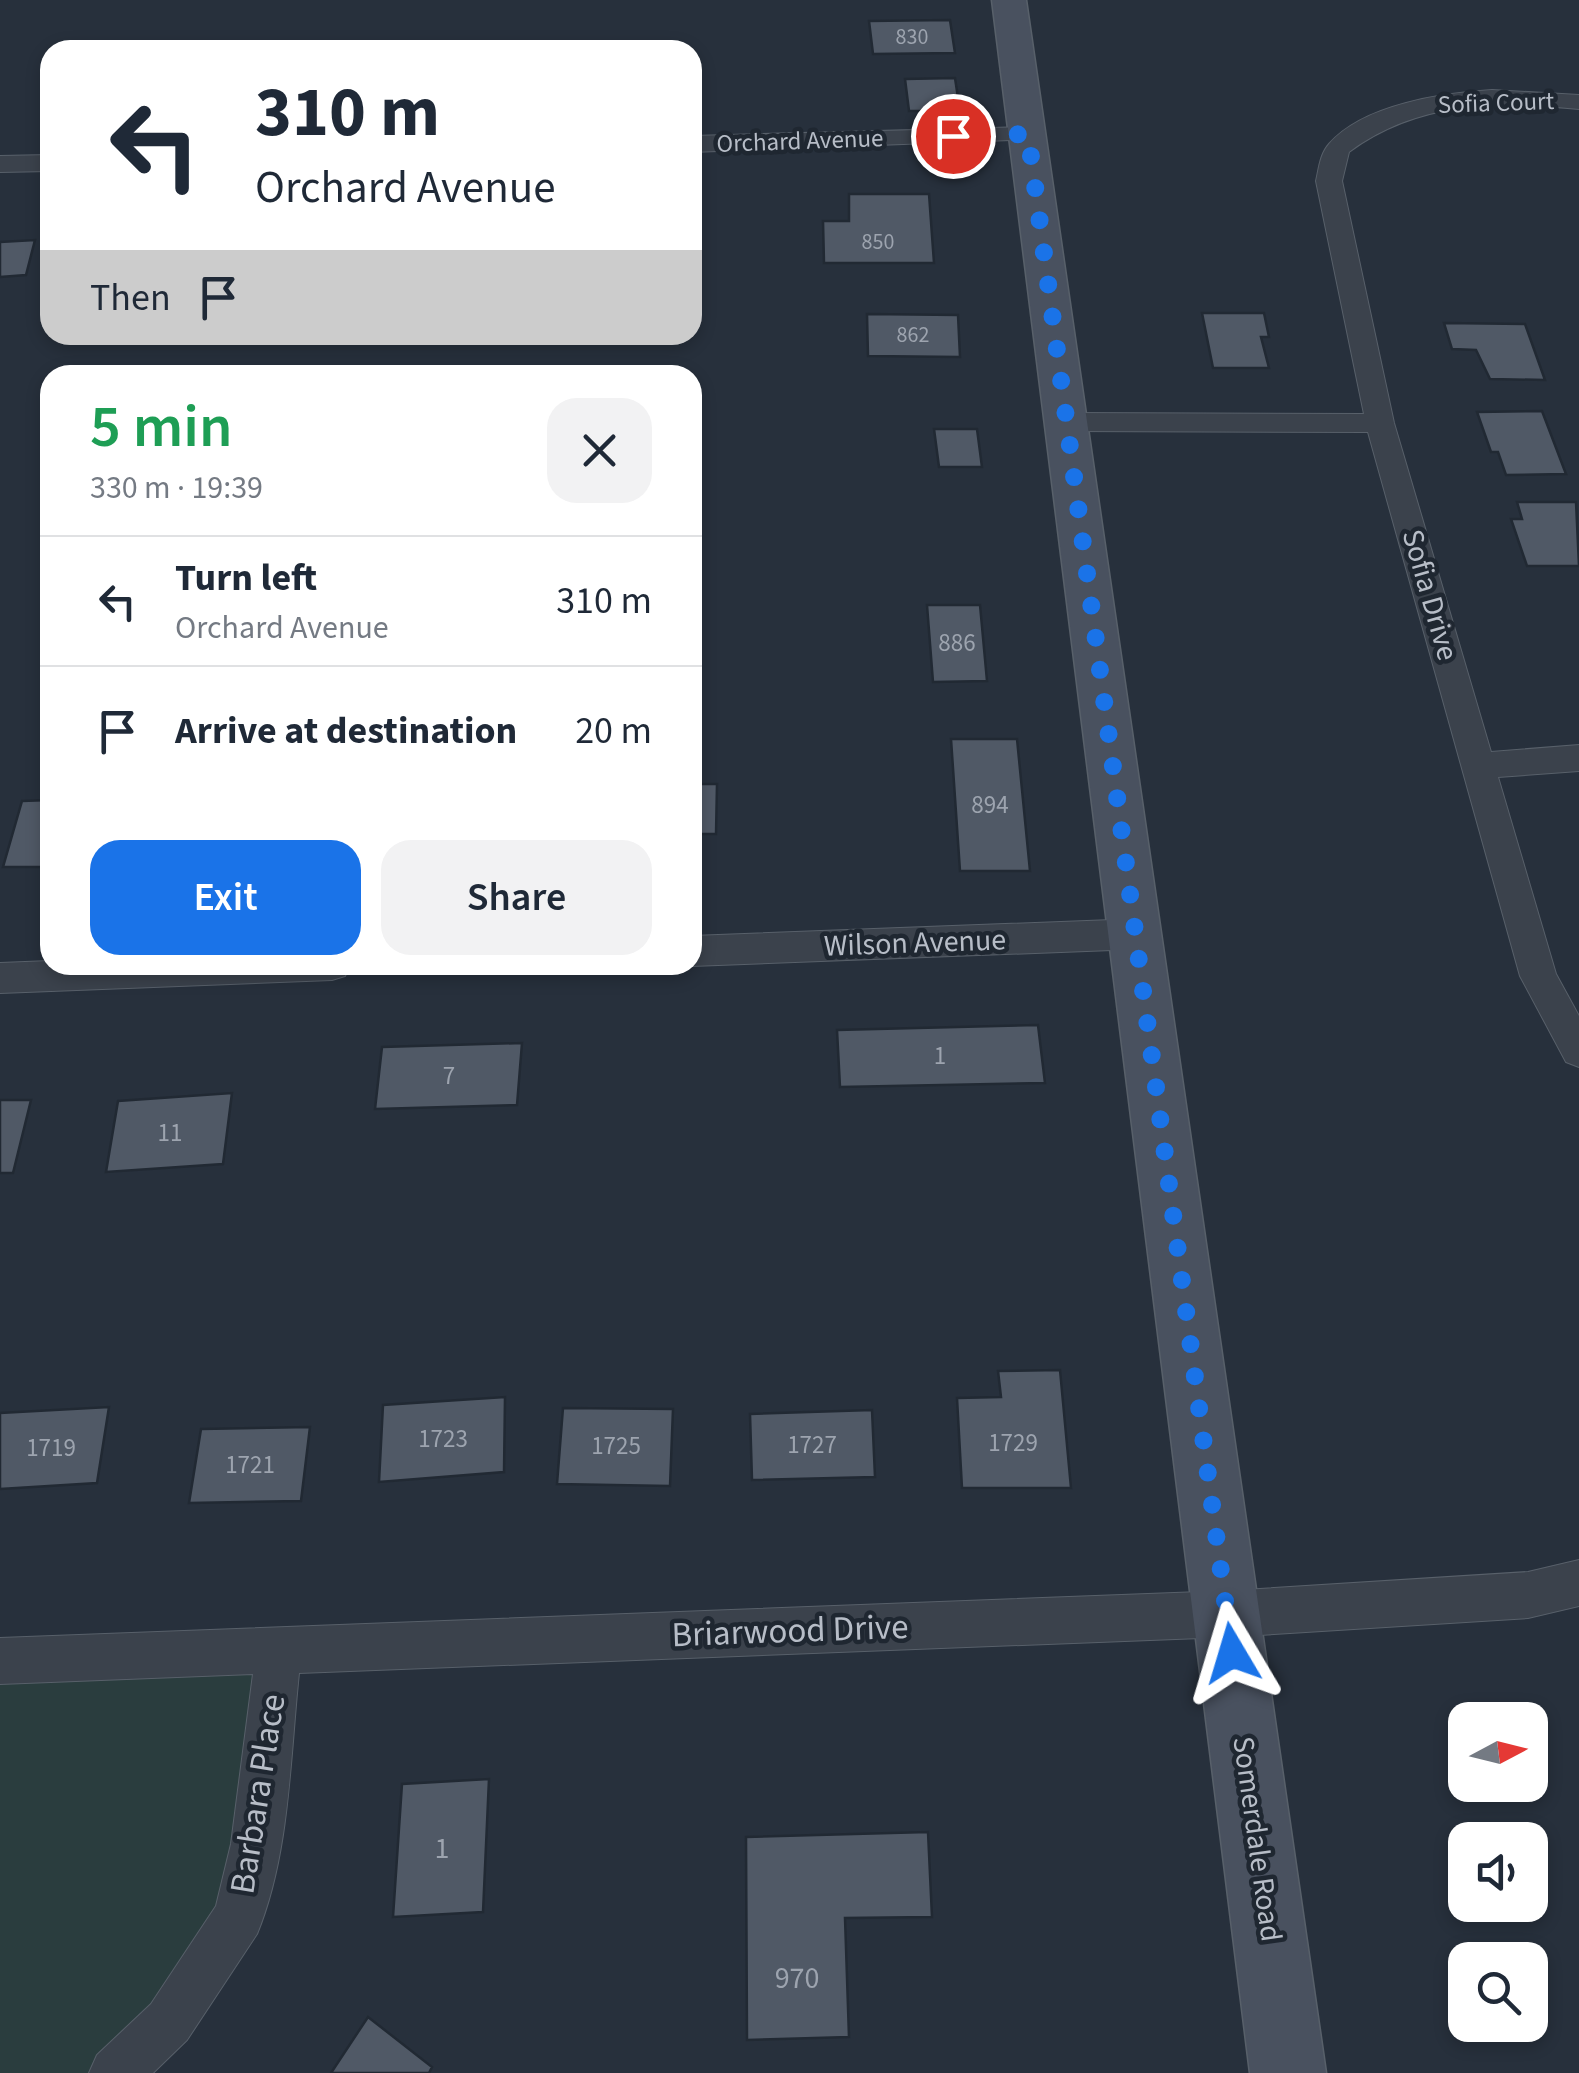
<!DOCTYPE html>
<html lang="en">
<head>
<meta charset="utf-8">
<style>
	:root { --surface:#fff; --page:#f2f2f3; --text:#1f2937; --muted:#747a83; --line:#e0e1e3; --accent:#1a73e8 }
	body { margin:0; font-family:"Source Sans 3",sans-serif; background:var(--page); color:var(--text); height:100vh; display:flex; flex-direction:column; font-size:38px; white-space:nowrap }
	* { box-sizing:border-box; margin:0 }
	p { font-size:32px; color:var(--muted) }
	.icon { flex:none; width:55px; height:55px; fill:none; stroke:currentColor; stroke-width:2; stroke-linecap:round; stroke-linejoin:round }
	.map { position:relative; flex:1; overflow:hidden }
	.drawer { position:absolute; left:40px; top:365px; width:662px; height:610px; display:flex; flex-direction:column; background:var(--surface); border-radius:30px; box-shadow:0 5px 15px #0003 }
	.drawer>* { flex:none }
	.hud { position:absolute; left:40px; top:40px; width:662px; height:305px; border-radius:30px; box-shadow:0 5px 15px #0003; background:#fff; color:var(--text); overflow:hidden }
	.needle { width:65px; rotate:83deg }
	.tools { position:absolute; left:1448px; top:1702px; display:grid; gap:20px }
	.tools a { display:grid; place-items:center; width:100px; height:100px; border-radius:20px; background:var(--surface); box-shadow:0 5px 15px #0003; font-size:50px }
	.pin { position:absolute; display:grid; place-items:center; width:85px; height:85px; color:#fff; margin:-42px; border:5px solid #fff; border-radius:50%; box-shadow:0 2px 10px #0007 }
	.me { position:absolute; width:110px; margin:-55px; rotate:353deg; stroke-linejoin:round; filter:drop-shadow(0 0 8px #0008) }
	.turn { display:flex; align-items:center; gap:35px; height:210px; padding:0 50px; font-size:45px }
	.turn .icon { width:130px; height:130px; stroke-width:2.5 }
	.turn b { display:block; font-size:70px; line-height:85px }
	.then { display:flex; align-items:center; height:95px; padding:0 50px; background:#0003; gap:20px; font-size:38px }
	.round { display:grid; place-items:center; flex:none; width:105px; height:105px; border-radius:30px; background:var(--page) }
	.headline { display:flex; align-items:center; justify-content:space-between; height:170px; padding:0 50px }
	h1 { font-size:60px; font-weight:600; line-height:75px; color:#1e9e55 }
	.primary-button { display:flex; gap:20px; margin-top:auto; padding:20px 50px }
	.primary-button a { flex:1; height:115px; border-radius:30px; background:var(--accent); color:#fff; font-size:40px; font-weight:600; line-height:115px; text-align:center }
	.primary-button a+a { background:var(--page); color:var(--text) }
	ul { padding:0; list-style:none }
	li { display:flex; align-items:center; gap:30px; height:130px; padding:0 50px; border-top:2px solid var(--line) }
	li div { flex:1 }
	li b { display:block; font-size:38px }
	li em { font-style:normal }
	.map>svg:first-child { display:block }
	.green { fill:#2a3d3e }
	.building { fill:#505966; stroke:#212933; stroke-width:2.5 }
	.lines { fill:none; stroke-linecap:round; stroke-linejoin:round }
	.minor-casing { stroke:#58606a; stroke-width:2 }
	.secondary-casing { stroke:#58606a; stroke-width:3 }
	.minor { fill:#3b424c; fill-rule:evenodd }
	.secondary { fill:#49515f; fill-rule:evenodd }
	.route { stroke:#1a73e8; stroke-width:18; stroke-dasharray:0 32.4 }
	.labels { text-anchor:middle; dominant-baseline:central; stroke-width:9; stroke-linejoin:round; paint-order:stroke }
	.far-number-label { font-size:22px; fill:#9da4af }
	.far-street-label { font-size:25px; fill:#b7bdc7; stroke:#1f2731 }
	.number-label { font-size:25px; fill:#9da4af }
	.street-label { font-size:30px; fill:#b7bdc7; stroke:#1f2731 }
	.near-number-label { font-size:30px; fill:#9da4af }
	.near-street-label { font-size:35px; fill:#b7bdc7; stroke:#1f2731 }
</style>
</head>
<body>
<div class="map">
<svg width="1579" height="2073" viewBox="0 0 1579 2073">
	<rect width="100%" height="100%" fill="#27303c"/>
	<path class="green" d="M279,1651L255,1844L115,2073H0V1661Z"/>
	<path class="building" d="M950,20L955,53L873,54L869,21Z
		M955,78L960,111H909L905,79Z
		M849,194H929L934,263H824L823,221H849Z
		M35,240L26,275L0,277V242Z
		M1202,313H1264L1269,337H1261L1269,368H1213Z
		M867,314L958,315L960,357L868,356Z
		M1444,323L1525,324L1545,380L1490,379L1476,350L1452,349Z
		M1542,411L1566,474L1506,475L1498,452H1491L1477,412Z
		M934,429H977L982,467H939Z
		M1517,502H1576L1579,566H1527L1511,519H1522Z
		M927,605H980L987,681L933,682Z
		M951,739H1017L1030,871H960Z
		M692,784H717L716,834H692Z
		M50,800V867H3L22,801Z
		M1038,1025L1045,1083L840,1087L837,1030Z
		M522,1043L517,1105L375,1109L382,1047Z
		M232,1093L223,1164L106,1172L118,1101Z
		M0,1100H31L13,1173H0Z
		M1060,1370L1071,1488H962L957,1398L1001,1397L998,1371Z
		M505,1397L504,1472L379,1482L383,1405Z
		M109,1407L97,1483L0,1489V1413Z
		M563,1408L673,1409L670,1486L557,1484Z
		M872,1410L875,1477L752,1480L750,1414Z
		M310,1427L301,1501L189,1503L201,1429Z
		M489,1779L483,1912L393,1917L402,1784Z
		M928,1832L932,1917L845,1918L849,2037L747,2040L746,1837Z
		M368,2017L432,2067L429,2073H331Z"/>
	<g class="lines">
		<defs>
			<path id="minor" d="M1492,90L1579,95V109C1497,101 1418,101 1349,152L1342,181L1394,423L1491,752L1579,745V771L1498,777L1556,974L1579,1016V1067L1566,1062L1520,976L1368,432L1068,431L1058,429L1054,422L1058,415L1068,413L1364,414L1316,181C1319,168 1320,154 1329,144C1364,104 1443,93 1492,90Z
				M1028,127L1037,129L1040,134L1037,139L692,152V136Z
				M50,155V171L0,172V156Z
				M1138,919L1151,924L1156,934L1151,944L1138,949L692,966L690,965L692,936Z
				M50,961V965H350L345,976L332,980L0,993V963Z
				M1579,1560V1606L1528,1618L1227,1637L299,1673C290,1757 290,1854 257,1934L187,2040L153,2073H89L97,2055L151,2004L216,1906L231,1844L253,1674L0,1684V1638L1227,1591L1528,1572Z"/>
			<path id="secondary" d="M992,0H1026L1326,2073H1250Z"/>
		</defs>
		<use href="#minor" class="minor-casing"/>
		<use href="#secondary" class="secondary-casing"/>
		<use href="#minor" class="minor"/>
		<use href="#secondary" class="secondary"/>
	</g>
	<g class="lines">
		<path class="route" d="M953,136L1028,134L1232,1653"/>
	</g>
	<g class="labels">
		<g class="far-number-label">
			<text x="912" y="37">830</text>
			<text x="878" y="242">850</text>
			<text x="913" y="335">862</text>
		</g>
		<g class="far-street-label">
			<text transform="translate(1496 103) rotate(-2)">Sofia Court</text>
			<text transform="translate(800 141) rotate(-2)">Orchard Avenue</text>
		</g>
		<g class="number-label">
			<text x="957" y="643">886</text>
			<text x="990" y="805">894</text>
			<text x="940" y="1056">1</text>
			<text x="449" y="1076">7</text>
			<text x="170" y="1133">11</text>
			<text x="443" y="1439">1723</text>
			<text x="1013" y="1443">1729</text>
			<text x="812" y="1445">1727</text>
			<text x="616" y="1446">1725</text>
			<text x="51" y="1448">1719</text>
			<text x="250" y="1465">1721</text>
		</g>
		<g class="street-label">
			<text transform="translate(1430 595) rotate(74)">Sofia Drive</text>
			<text transform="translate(915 943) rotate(-2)">Wilson Avenue</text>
			<text transform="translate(1257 1839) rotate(82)">Somerdale Road</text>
		</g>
		<g class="near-number-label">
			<text x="442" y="1848">1</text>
			<text x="797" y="1978">970</text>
		</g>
		<g class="near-street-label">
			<text transform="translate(790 1631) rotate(-2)">Briarwood Drive</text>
			<text transform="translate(258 1794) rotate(-81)">Barbara Place</text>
		</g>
	</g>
</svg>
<div class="tools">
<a><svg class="needle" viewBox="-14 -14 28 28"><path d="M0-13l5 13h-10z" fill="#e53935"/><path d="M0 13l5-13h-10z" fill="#747a83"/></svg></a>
<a><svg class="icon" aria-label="sound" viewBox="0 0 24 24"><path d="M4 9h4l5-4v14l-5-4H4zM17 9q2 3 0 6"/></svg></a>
<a><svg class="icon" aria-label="search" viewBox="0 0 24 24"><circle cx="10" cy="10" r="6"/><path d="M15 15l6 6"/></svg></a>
</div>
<div class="pin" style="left:953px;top:136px;background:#d93025"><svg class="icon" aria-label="arrive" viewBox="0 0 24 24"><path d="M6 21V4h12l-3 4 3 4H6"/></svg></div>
<svg class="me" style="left:1232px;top:1653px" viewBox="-20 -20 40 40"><path d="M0-17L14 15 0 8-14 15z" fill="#1a73e8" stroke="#fff" stroke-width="4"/></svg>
<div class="hud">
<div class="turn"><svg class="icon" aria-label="left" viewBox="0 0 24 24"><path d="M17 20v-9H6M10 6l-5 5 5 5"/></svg><div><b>310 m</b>Orchard Avenue</div></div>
<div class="then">Then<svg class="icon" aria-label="arrive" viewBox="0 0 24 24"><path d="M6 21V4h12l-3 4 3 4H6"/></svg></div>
</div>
<section class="drawer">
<div class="headline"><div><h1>5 min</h1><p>330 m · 19:39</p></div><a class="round"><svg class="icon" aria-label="close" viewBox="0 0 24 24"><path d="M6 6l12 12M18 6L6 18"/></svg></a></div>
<ul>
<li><svg class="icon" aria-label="left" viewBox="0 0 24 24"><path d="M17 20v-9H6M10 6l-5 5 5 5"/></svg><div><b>Turn left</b><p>Orchard Avenue</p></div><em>310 m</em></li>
<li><svg class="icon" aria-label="arrive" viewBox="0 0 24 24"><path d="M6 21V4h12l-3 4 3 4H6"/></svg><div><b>Arrive at destination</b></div><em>20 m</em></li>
</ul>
<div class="primary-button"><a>Exit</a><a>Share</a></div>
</section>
</div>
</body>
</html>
